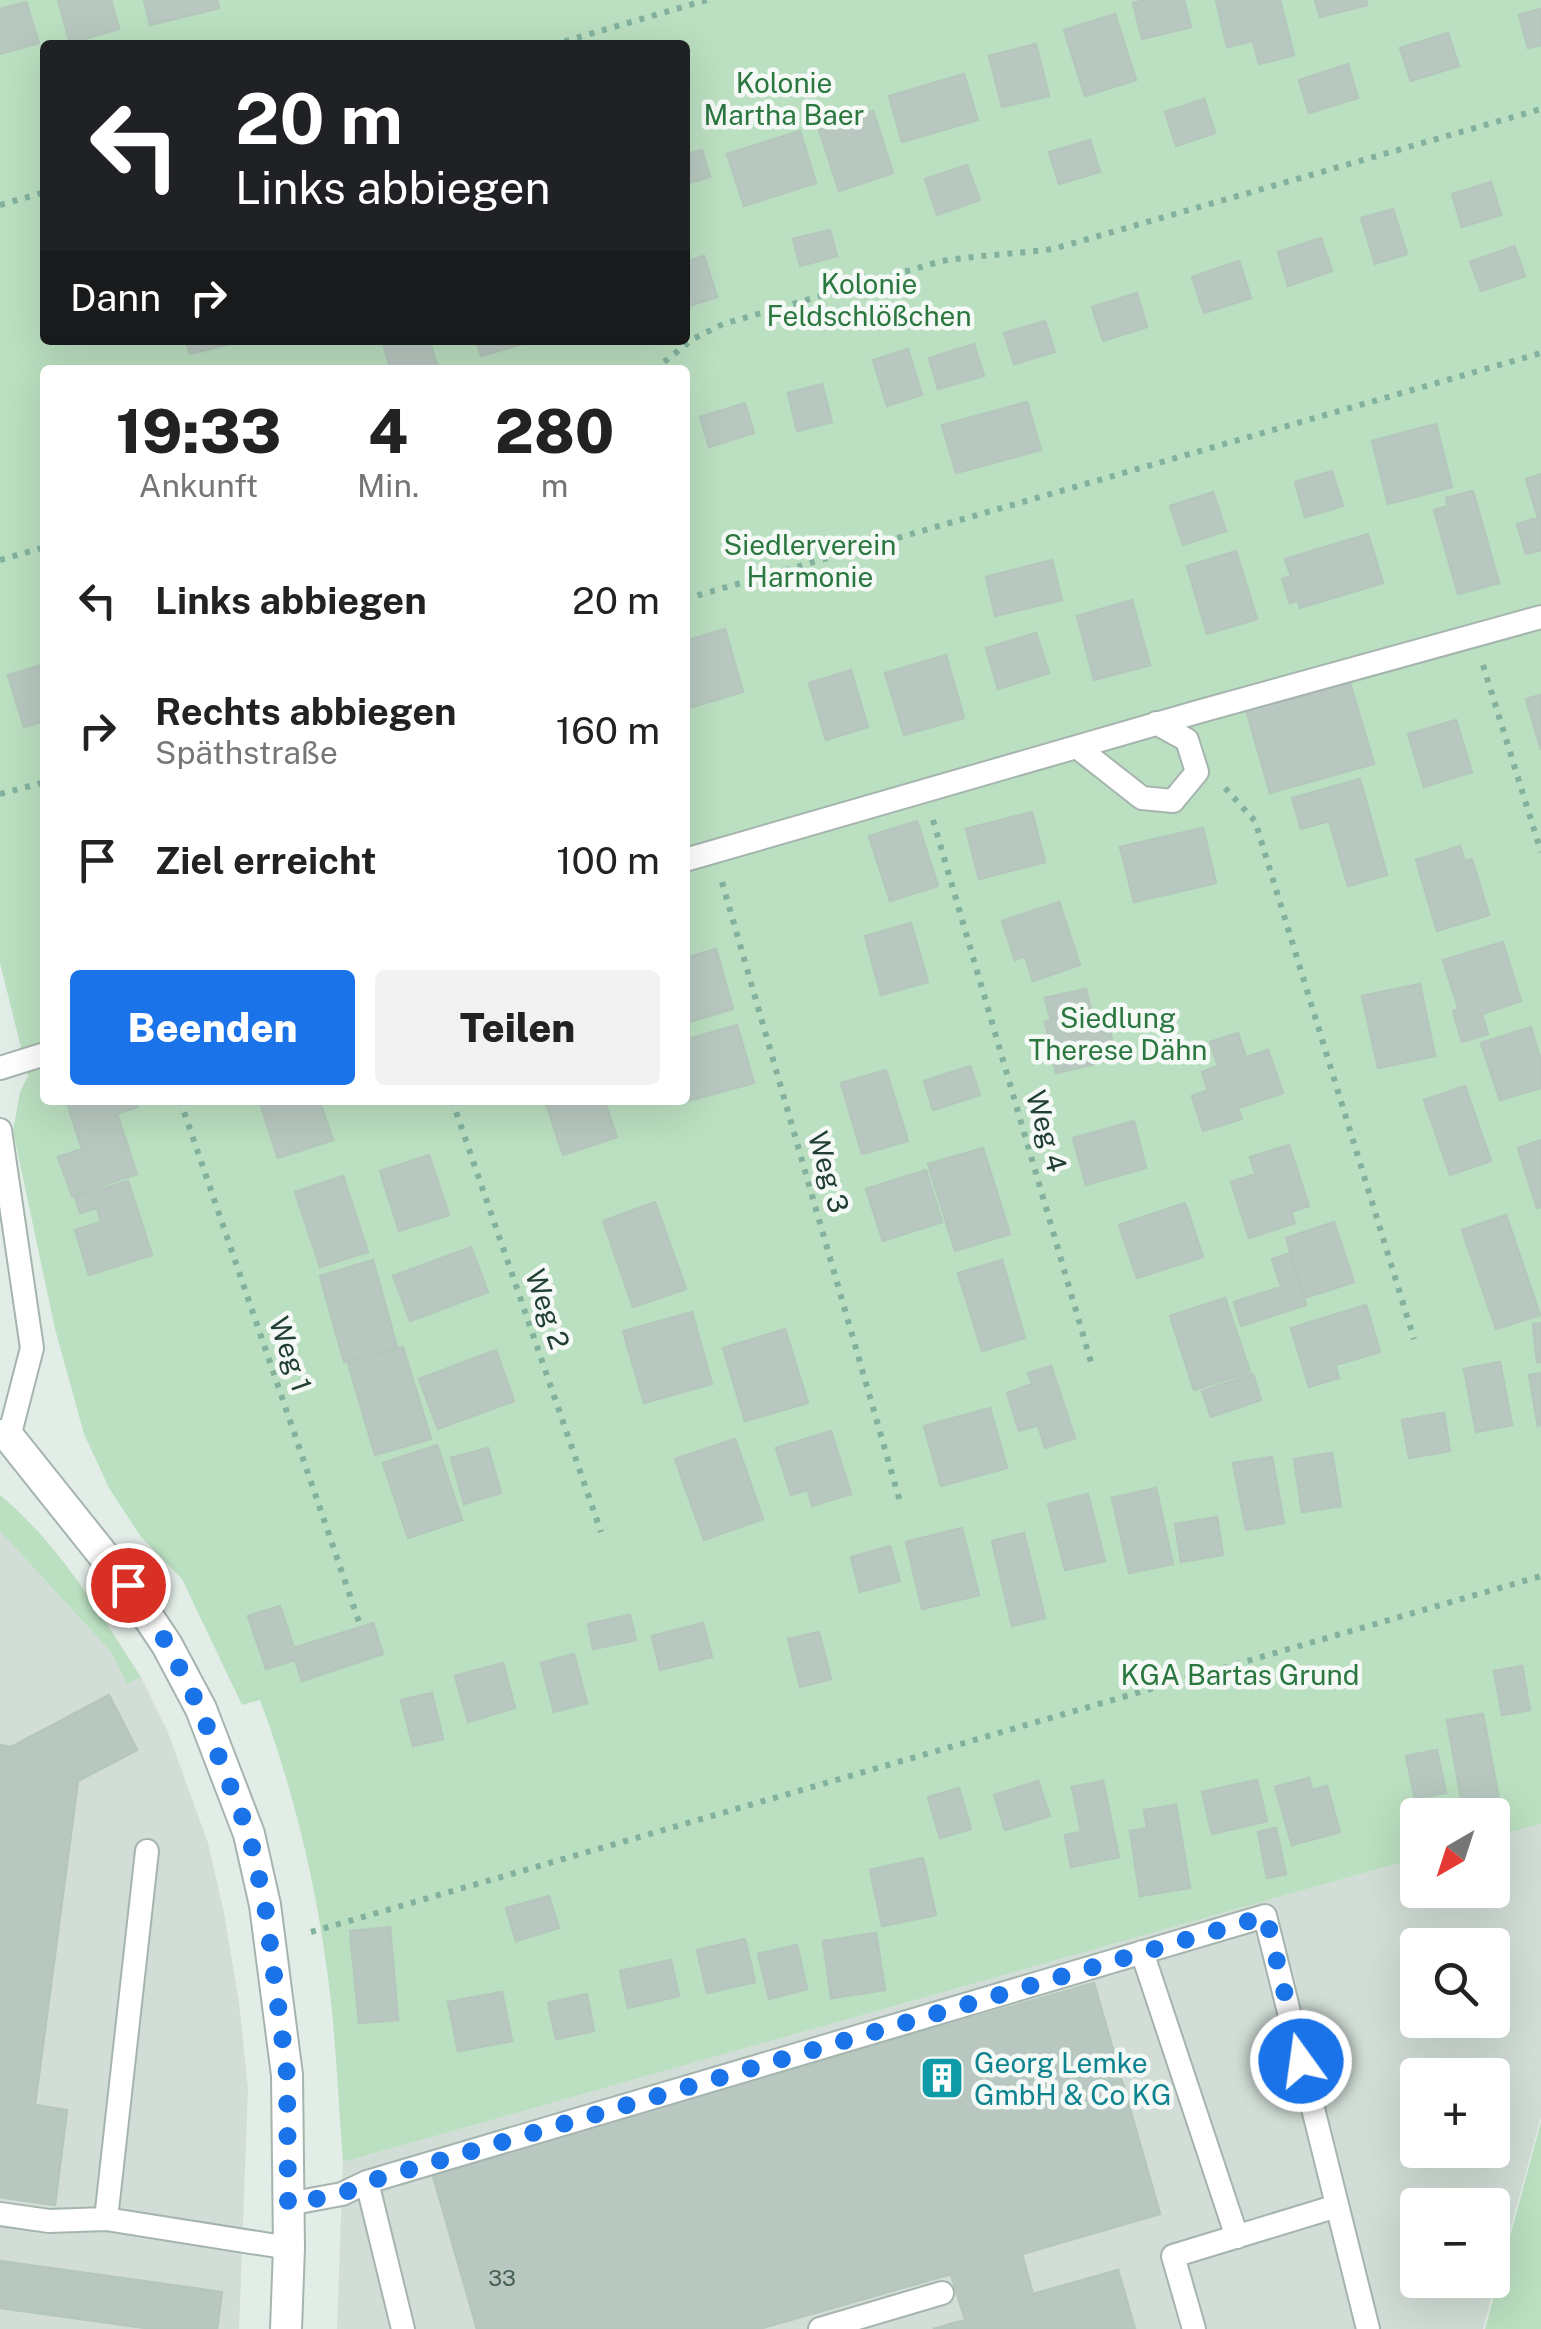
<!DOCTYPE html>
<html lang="de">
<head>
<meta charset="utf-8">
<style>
	:root { --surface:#fff; --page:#f2f2f2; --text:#222; --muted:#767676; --accent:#1a73e8 }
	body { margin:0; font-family:"Public Sans",sans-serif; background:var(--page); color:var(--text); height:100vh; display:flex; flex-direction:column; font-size:38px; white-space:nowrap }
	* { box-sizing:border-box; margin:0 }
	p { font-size:32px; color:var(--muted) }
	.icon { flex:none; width:55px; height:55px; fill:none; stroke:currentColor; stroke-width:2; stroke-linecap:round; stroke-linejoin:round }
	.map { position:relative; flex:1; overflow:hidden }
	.drawer { position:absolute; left:40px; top:365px; width:650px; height:740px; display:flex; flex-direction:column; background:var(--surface); border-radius:10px; box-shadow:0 10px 40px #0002 }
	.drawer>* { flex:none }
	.guide { position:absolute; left:40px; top:40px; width:650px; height:305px; border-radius:10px; box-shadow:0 10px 40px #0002; background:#202124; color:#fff; overflow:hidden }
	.needle { width:65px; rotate:219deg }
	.fabs { position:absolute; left:1400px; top:1798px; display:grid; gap:20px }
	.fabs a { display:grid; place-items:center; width:110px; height:110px; border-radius:10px; background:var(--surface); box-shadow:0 10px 40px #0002; font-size:50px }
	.pin { position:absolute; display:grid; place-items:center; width:85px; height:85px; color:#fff; margin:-42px; border:5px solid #fff; border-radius:50%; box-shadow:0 2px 10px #0007 }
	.me { position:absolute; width:110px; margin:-55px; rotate:346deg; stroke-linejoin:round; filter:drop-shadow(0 0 8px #0008) }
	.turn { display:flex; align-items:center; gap:35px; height:210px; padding:0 30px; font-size:45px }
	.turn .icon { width:130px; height:130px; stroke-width:2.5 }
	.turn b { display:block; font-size:70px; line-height:85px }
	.then { display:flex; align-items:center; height:95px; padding:0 30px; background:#0003; gap:20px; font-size:38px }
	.eta { display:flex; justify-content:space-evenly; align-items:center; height:170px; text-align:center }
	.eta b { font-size:60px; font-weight:800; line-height:70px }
	.action { display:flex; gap:20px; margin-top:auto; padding:20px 30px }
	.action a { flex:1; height:115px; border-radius:10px; background:var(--accent); color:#fff; font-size:40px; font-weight:800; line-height:115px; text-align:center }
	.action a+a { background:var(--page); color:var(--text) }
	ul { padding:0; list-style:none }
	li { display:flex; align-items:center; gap:30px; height:130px; padding:0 30px }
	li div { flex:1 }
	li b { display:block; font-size:38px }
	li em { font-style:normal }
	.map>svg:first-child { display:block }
	.built { fill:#d1ddd6; fill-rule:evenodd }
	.green { fill:#bbdfc1; fill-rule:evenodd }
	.building { fill:#b8c8c0; stroke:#b5c7bd; stroke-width:2.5 }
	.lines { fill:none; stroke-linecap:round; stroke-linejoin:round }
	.lane-casing { stroke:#a5b5ae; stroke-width:26 }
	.street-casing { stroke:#a5b5ae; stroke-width:34 }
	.path { stroke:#82b29e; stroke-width:6; stroke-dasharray:5 8; stroke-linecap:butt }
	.lane { stroke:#fff; stroke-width:22 }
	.street { stroke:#fff; stroke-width:30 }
	.route { stroke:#1a73e8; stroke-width:18; stroke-dasharray:0 32.4 }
	.labels { text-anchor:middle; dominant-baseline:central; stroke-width:9; stroke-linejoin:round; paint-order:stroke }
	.number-label { font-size:22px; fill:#486157 }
	.park-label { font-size:28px; fill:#2b7740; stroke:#f4f9f6 }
	.street-label { font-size:28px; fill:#223f34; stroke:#f4f9f6 }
	.culture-label { font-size:28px; fill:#0d838f; stroke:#f4f9f6; text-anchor:start }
</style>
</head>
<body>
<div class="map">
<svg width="1541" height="2329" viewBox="0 0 1541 2329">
	<rect width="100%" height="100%" fill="#e3ede7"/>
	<path class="built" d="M0,1531L111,1652L127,1684L141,1677L167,1730L208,1843L224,1913L239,2002L248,2089L239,2329H0Z
		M1541,1824V2117L1483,2329H337L343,2162L1417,1858L1418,1890H1492L1493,1837ZM1418,1945H1492V2020H1418ZM1418,2075H1492V2150H1418ZM1418,2205H1492V2280H1418Z"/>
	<path class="green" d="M0,0H1541V1824L1493,1837L1492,1815H1418L1417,1858L343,2162C338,2098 336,2033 327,1970C315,1879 292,1786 260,1700L242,1705L182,1579L141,1537L109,1488L84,1434L55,1329L13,1131L20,1092L28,1076L0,963ZM45,45H685V340H45ZM45,370H685V1100H45Z
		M0,1495C60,1545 99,1612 141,1677L127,1684L111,1652L0,1531Z
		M1541,2122V2329H1485Z"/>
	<path class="building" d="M58,0H111L119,29L70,43Z
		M144,0H217L219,8L150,25Z
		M1146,0H1184L1191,27L1142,39L1133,3Z
		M1216,0H1280L1294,55L1259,64L1253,41L1227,47Z
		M1315,0H1366L1367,5L1320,17Z
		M26,2L39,43L0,54V9Z
		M1541,9V45L1528,48L1519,15Z
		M1115,14L1136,80L1085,96L1064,30Z
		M1448,33L1459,66L1411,81L1400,48Z
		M1036,44L1049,96L1002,107L989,56Z
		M1348,64L1358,98L1309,113L1299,80Z
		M964,74L978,120L902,142L889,96Z
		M1204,99L1215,133L1176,146L1165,112Z
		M873,111L893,173L839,191L819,130Z
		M800,131L816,183L744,206L727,154Z
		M1090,140L1100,172L1059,184L1049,152Z
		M702,150L710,177L685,184V155Z
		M967,165L980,200L937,215L925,179Z
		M1491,182L1501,215L1462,227L1452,194Z
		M1393,209L1407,254L1375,264L1361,218Z
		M830,230L837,256L800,266L793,239Z
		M1321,238L1332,271L1288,286L1278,252Z
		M1514,246L1525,276L1481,291L1470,262Z
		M704,256L717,297L685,307V262Z
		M1239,261L1251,298L1204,313L1192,277Z
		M1137,293L1147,327L1103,341L1092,307Z
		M1045,321L1055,352L1014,364L1004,333Z
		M186,340H236L237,342L190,354Z
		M382,340H429L438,368L391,370Z
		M476,340H528L529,342L481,356Z
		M974,344L984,376L938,389L929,358Z
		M908,349L922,395L887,406L873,360Z
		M822,384L832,422L797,431L788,393Z
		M1027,402L1041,450L956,473L942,425Z
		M745,403L754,433L709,447L700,417Z
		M1436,424L1452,487L1388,504L1372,441Z
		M1332,471L1343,506L1305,517L1295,482Z
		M1541,474V550L1526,554L1517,524L1538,518L1526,479Z
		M1473,491L1499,583L1458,594L1434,510L1448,506L1446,498Z
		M1213,492L1226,531L1183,545L1170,506Z
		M1368,534L1383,583L1300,608L1298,600L1290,603L1282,579L1291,576L1285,559Z
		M1236,551L1257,619L1207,634L1187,566Z
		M1052,560L1062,600L995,616L986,577Z
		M1132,600L1150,665L1094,680L1077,616Z
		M725,629L743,692L685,709V641Z
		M1036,633L1049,673L998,689L986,648Z
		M946,655L964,718L904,735L885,673Z
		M45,664V721L24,727L8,675Z
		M851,670L868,727L826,740L809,683Z
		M1348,676L1374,764L1270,793L1245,706Z
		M1541,695V750L1526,699Z
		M1456,720L1472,772L1424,787L1408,734Z
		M1360,779L1387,875L1348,886L1329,821L1301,829L1292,798Z
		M1032,812L1045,862L979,879L966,829Z
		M917,821L938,886L890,901L869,836Z
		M1203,828L1216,883L1134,902L1120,847Z
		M1460,846L1465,861L1472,859L1489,915L1437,931L1416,860Z
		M1059,902L1080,965L1033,981L1025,956L1015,960L1002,921Z
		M911,923L928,982L881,995L865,936Z
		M1503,942L1521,1001L1482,1014L1488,1034L1462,1042L1453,1011L1459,1010L1443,960Z
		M716,949L733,1009L685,1023V958Z
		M1420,984L1435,1056L1378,1068L1362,996Z
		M1086,989L1093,1017L1106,1013L1116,1059L1056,1073L1045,1022L1051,1021L1045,998Z
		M737,1025L754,1083L684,1102L685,1040Z
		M1531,1027L1541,1061V1088L1500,1100L1481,1043Z
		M1238,1033L1246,1057L1268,1050L1283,1093L1238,1108L1242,1119L1203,1131L1192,1096L1208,1090L1202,1072L1218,1066L1210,1042Z
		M970,1066L980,1095L933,1110L924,1081Z
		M886,1070L908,1141L862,1154L841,1083Z
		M1465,1086L1491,1161L1450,1175L1424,1100Z
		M66,1100H135L137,1107L117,1114L137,1174L72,1196L58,1157L82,1149Z
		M259,1100H319L333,1140L278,1158Z
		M545,1100H604L617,1137L563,1155Z
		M1134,1121L1146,1168L1086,1185L1073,1138Z
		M1541,1140V1207L1537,1208L1518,1148Z
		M1289,1145L1309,1206L1291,1212L1295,1223L1249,1238L1231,1182L1255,1174L1250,1157Z
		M983,1148L1010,1234L955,1251L928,1164Z
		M429,1155L449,1215L399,1231L380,1171Z
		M926,1170L942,1222L883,1241L866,1189Z
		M343,1176L368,1252L320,1267L295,1192Z
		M128,1181L152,1255L89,1275L75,1230L101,1222L97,1208L80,1213L75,1197Z
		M655,1202L686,1289L633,1307L603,1221Z
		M1185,1203L1203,1257L1137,1278L1119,1225Z
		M1506,1215L1540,1315L1496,1329L1462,1230Z
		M1334,1222L1354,1282L1305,1298L1286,1238Z
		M471,1247L488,1292L410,1321L393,1276Z
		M1290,1253L1306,1305L1241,1326L1234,1302L1281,1287L1272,1259Z
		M373,1260L397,1347L344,1362L320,1276Z
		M1002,1260L1025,1338L982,1351L958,1273Z
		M1225,1298L1250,1372L1194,1390L1170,1316Z
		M1366,1305L1380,1352L1335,1365L1339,1378L1309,1387L1291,1328Z
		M692,1312L712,1384L644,1403L623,1331Z
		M1541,1323V1362H1537L1533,1324Z
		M785,1329L808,1403L745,1421L723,1348Z
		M403,1347L431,1439L375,1455L348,1363Z
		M496,1350L514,1401L438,1429L419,1379Z
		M1500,1362L1512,1425L1476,1432L1464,1369Z
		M1051,1366L1075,1438L1045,1448L1038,1425L1019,1431L1007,1393L1032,1384L1028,1373Z
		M1541,1373V1425L1538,1426L1529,1375Z
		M1253,1374L1261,1400L1211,1417L1202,1391Z
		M990,1408L1007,1468L941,1486L924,1426Z
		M1444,1413L1450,1451L1409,1458L1402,1420Z
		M831,1431L851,1494L812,1506L808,1490L791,1495L776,1448Z
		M735,1439L763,1519L704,1540L675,1459Z
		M437,1445L462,1520L408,1538L383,1463Z
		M488,1448L501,1493L464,1504L451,1458Z
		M1332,1453L1341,1506L1302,1512L1294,1459Z
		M1272,1457L1284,1523L1246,1530L1233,1463Z
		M1156,1488L1173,1564L1129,1573L1112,1498Z
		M1088,1494L1105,1561L1065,1570L1048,1504Z
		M1217,1517L1223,1555L1181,1562L1175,1524Z
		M962,1528L979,1595L922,1609L906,1542Z
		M1024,1533L1045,1618L1012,1626L992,1541Z
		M890,1546L900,1581L860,1592L851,1557Z
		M280,1606L294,1648L373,1623L383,1654L302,1681L295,1660L266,1669L248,1616Z
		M630,1615L636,1640L593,1649L588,1624Z
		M703,1623L712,1657L660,1670L652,1636Z
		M819,1632L831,1679L800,1687L788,1639Z
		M574,1654L587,1703L554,1712L541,1663Z
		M503,1663L515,1708L468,1722L455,1676Z
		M1522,1666L1530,1710L1502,1715L1494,1671Z
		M432,1693L443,1739L413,1746L401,1700Z
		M109,1695L137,1750L78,1781L35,2105L67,2110L55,2205L0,2197V1745L11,1747Z
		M1483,1714L1501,1810L1464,1815L1447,1720Z
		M1437,1750L1446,1793L1415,1799L1406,1756Z
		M1309,1778L1312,1790L1327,1786L1340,1832L1292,1845L1275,1787Z
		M1257,1780L1267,1821L1212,1834L1202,1792Z
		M1038,1781L1050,1816L1005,1830L994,1795Z
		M1103,1781L1119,1857L1071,1867L1065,1835L1081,1832L1072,1787Z
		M959,1788L971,1829L940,1838L928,1797Z
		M1176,1805L1190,1888L1140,1896L1130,1831L1147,1828L1144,1810Z
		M1276,1828L1286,1874L1267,1878L1258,1832Z
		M923,1858L936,1915L882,1926L870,1870Z
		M549,1896L559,1928L516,1941L506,1908Z
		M390,1927L398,2020L359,2023L350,1931Z
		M876,1933L885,1990L831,1998L823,1941Z
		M745,1939L755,1982L707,1993L697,1950Z
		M797,1945L807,1989L769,1999L758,1954Z
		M671,1960L679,1996L628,2008L620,1971Z
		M1094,1983L1160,2214L1022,2254L1033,2294L1118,2270L1135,2329H933L965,2320L951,2274L759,2329H477L432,2172Z
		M502,1992L512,2041L458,2051L448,2002Z
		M587,1994L594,2031L556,2039L548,2003Z
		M0,2261L222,2292L217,2329H153L0,2308Z"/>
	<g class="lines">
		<defs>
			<path id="lane" d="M1077,747L1142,798L1173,801L1197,772L1187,740L1156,723
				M685,860L1201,711L1541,617
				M0,1068L45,1054
				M0,1130L32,1348L9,1437L0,1431
				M147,1851L106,2219L289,2248
				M1142,1952L1237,2237
				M367,2182L403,2329
				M288,2204L342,2194L367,2182L1265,1916L1368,2329
				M0,2214L49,2221L106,2219
				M820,2329L942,2293
				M1194,2329L1173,2256L1337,2206"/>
			<path id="street" d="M9,1437L127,1585L167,1645L201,1709L249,1834L265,1905L287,2075L289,2248L286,2329"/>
		</defs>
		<use href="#lane" class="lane-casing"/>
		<use href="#street" class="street-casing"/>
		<path class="path" d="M552,45L707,0
			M0,205L45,192
			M654,370L693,339L723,324L942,261C979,255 1016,254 1053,249L1541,109
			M0,560L45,547
			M685,599L1541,353
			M1483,665L1541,852
			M1225,788L1255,821L1414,1339
			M0,794L45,782
			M933,820L1093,1369
			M722,882L901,1505
			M180,1100L359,1622
			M452,1100L601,1532
			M311,1932L1541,1576"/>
		<use href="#lane" class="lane"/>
		<use href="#street" class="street"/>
	</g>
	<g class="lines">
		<path class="route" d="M128,1585L168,1645L200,1709L249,1834L265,1905L287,2074L288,2204L342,2194L367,2182L1266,1916L1301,2061"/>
	</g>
	<defs>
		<symbol id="building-square" viewBox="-11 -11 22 22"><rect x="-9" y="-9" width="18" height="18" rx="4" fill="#0f9aa8" stroke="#f4f9f6"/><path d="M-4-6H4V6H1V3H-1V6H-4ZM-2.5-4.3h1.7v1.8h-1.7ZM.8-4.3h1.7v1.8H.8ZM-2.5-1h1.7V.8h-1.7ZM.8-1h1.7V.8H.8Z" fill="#fff"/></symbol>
	</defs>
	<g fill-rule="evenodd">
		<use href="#building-square" x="917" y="2053" width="50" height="50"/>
	</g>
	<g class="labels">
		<g class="number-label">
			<text x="502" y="2278">33</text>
		</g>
		<g class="park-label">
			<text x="784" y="82">Kolonie<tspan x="784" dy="32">Martha Baer</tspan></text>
			<text x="869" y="283">Kolonie<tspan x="869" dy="32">Feldschlößchen</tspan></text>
			<text x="810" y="544">Siedlerverein<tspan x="810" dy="32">Harmonie</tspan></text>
			<text x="1118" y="1017">Siedlung<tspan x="1118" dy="32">Therese Dähn</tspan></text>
			<text x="1240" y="1674">KGA Bartas Grund</text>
		</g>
		<g class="street-label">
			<text transform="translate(1047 1131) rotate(74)">Weg 4</text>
			<text transform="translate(829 1172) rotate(74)">Weg 3</text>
			<text transform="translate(548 1309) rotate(71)">Weg 2</text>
			<text transform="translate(291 1354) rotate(71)">Weg 1</text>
		</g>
		<g class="culture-label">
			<text x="974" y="2062">Georg Lemke<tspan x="974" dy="32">GmbH &amp; Co KG</tspan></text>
		</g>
	</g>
</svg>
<div class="fabs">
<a><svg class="needle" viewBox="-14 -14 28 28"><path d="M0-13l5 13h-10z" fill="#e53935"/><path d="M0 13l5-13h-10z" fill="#767676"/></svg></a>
<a><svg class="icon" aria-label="search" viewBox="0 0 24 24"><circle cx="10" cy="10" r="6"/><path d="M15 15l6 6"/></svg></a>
<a>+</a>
<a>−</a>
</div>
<div class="pin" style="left:128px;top:1585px;background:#d93025"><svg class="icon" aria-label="arrive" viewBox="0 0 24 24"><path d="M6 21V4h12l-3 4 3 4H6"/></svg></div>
<svg class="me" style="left:1301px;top:2061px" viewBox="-20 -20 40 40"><circle r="17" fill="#1a73e8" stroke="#fff" stroke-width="3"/><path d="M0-11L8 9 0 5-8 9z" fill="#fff"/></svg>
<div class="guide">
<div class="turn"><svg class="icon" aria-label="left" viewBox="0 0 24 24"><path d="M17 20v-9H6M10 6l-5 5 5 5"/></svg><div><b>20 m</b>Links abbiegen</div></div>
<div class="then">Dann<svg class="icon" aria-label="right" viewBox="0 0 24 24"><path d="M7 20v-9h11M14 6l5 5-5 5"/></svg></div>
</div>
<section class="drawer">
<div class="eta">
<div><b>19:33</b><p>Ankunft</p></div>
<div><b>4</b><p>Min.</p></div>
<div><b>280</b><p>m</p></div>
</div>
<ul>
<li><svg class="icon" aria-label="left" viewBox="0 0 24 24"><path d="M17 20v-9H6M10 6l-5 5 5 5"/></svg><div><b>Links abbiegen</b></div><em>20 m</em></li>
<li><svg class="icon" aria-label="right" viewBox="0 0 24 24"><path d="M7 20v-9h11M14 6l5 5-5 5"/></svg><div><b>Rechts abbiegen</b><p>Späthstraße</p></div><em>160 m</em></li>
<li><svg class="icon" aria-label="arrive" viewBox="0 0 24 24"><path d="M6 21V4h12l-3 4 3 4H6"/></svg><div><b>Ziel erreicht</b></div><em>100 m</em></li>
</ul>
<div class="action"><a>Beenden</a><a>Teilen</a></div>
</section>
</div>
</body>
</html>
